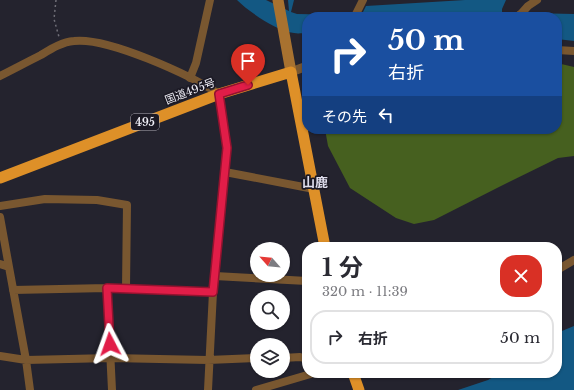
<!DOCTYPE html>
<html lang="ja">
<head>
<meta charset="utf-8">
<style>
	:root { --surface:#fff; --page:#f7f7f7; --text:#2b2b33; --muted:#7c7c81; --line:#e1e1e2 }
	body { margin:0; font-family:"Libre Baskerville","Noto Sans JP",serif; background:var(--page); color:var(--text); height:100vh; display:flex; flex-direction:column; font-size:15px; white-space:nowrap }
	* { box-sizing:border-box; margin:0 }
	p { font-size:13px; color:var(--muted) }
	.icon { flex:none; width:22px; height:22px; fill:none; stroke:currentColor; stroke-width:2; stroke-linecap:round; stroke-linejoin:round }
	.map { position:relative; flex:1; overflow:hidden }
	.details { position:absolute; left:302px; top:242px; width:260px; height:136px; display:flex; flex-direction:column; background:var(--surface); border-radius:16px; box-shadow:0 1px 3px #0004 }
	.details>* { flex:none }
	.banner { position:absolute; left:302px; top:12px; width:260px; height:122px; border-radius:16px; box-shadow:0 1px 3px #0004; background:#1a4fa0; color:#fff; overflow:hidden }
	.needle { width:26px; rotate:297deg }
	.tools { position:absolute; left:250px; top:242px; display:grid; gap:8px }
	.tools a { display:grid; place-items:center; width:40px; height:40px; border-radius:50%; background:var(--surface); box-shadow:0 1px 3px #0004; font-size:20px }
	.pin { position:absolute; display:grid; place-items:center; width:34px; height:34px; color:#fff; margin:-41px -17px; border-radius:50% 50% 50% 0; rotate:-45deg; box-shadow:0 0 4px #0007 }
	.pin .icon { rotate:45deg }
	.me { position:absolute; width:44px; margin:-22px; rotate:356deg; stroke-linejoin:round; filter:drop-shadow(0 0 3px #0008) }
	.turn { display:flex; align-items:center; gap:14px; height:84px; padding:0 20px; font-size:18px }
	.turn .icon { width:52px; height:52px; stroke-width:2.5 }
	.turn b { display:block; font-size:28px; line-height:34px }
	.then { display:flex; align-items:center; height:38px; padding:0 20px; background:#0003; gap:8px; font-size:15px }
	.round { display:grid; place-items:center; flex:none; width:42px; height:42px; border-radius:16px; background:var(--page) }
	.overview { display:flex; align-items:center; justify-content:space-between; height:68px; padding:0 20px }
	h1 { font-size:24px; font-weight:700; line-height:30px }
	ul { padding:0; list-style:none }
	li { display:flex; align-items:center; gap:12px; height:54px; margin:0 8px 6px; padding:0 12px; border:2px solid var(--line); border-radius:16px }
	li div { flex:1 }
	li b { display:block; font-size:15px }
	li em { font-style:normal }
	.map>svg:first-child { display:block }
	.forest { fill:#46601f }
	.water { fill:#135883 }
	.lines { fill:none; stroke-linecap:round; stroke-linejoin:round }
	.path { stroke:#6f6e77; stroke-width:1.5; stroke-dasharray:2 3; stroke-linecap:butt }
	.minor { stroke:#795730; stroke-width:8 }
	.tertiary { stroke:#795730; stroke-width:9 }
	.secondary { stroke:#a87230; stroke-width:11 }
	.trunk { stroke:#de9028; stroke-width:11 }
	.route-casing { stroke:#92132f; stroke-width:10 }
	.route { stroke:#e11d48; stroke-width:7 }
	.labels { text-anchor:middle; dominant-baseline:central; stroke-width:3.5; stroke-linejoin:round; paint-order:stroke }
	.shield { fill:#1b1924; stroke:#afadb6; stroke-width:1 }
	.shield-label { font-size:10px; font-weight:bold; fill:#eeedf5 }
	.street-label { font-size:11px; fill:#eeedf5; stroke:#1b1924 }
	.quarter-label { font-size:13px; font-weight:bold; fill:#deddec; stroke:#1b1924 }
</style>
</head>
<body>
<div class="map">
<svg width="574" height="390" viewBox="0 0 574 390">
	<rect width="100%" height="100%" fill="#24232e"/>
	<path class="forest" d="M557,63L574,67V156L558,158L499,187L434,220L414,224L396,218L350,188L328,146L325,129H557Z"/>
	<path class="water" d="M237,0H266L289,11L288,0H294L291,12L297,14L346,15L349,17H307V33C303,33 298,34 294,33C277,31 249,12 237,0Z
		M465,0H506L502,9V13L505,14H527L529,13L574,14V41L557,39V17H359L361,16L366,6Z
		M574,326V390H458L488,380L500,373H557V333Z"/>
	<g class="lines">
		<path class="path" d="M56,0L54,19L59,37"/>
		<path class="minor" d="M520,15L528,6L537,0
			M356,17V14L363,0
			M557,50L574,51
			M0,76C14,69 27,62 41,55C51,49 62,42 74,41C108,37 190,75 219,94L227,148L213,292L208,390
			M190,78L196,63L210,0
			M225,172L314,189
			M0,206L45,199L97,200L127,205L126,288
			M0,217L9,267
			M0,264L9,267L26,360L30,390
			M557,270L574,260
			M215,276L307,281
			M107,288L112,390
			M13,290L107,288L213,292
			M0,356L26,360L111,358L208,360L257,358
			M283,358L300,357L307,359
			M256,390L314,373"/>
		<path class="tertiary" d="M519,17L520,15
			M291,72L307,66"/>
		<path class="secondary" d="M278,0L291,72"/>
		<path class="trunk" d="M0,178L219,94L291,72L325,247
			M353,373L359,390"/>
	</g>
	<g class="lines">
		<defs>
			<path id="route" d="M110,344L107,288L213,292L227,148L219,94L248,85"/>
		</defs>
		<use href="#route" class="route-casing"/>
		<use href="#route" class="route"/>
	</g>
	<g class="labels">
		<rect class="shield" x="131" y="114" width="28" height="16" rx="3"/>
		<g class="shield-label">
			<text x="145" y="122">495</text>
		</g>
		<g class="street-label">
			<text transform="translate(190 91) rotate(-21)">国道495号</text>
		</g>
		<g class="quarter-label">
			<text x="315" y="182">山鹿</text>
		</g>
	</g>
</svg>
<div class="tools">
<a><svg class="needle" viewBox="-14 -14 28 28"><path d="M0-13l5 13h-10z" fill="#e53935"/><path d="M0 13l5-13h-10z" fill="#7c7c81"/></svg></a>
<a><svg class="icon" aria-label="search" viewBox="0 0 24 24"><circle cx="10" cy="10" r="6"/><path d="M15 15l6 6"/></svg></a>
<a><svg class="icon" aria-label="layers" viewBox="0 0 24 24"><path d="M12 4l9 5-9 5-9-5zM3 14l9 5 9-5"/></svg></a>
</div>
<div class="pin" style="left:248px;top:85px;background:#d93025"><svg class="icon" aria-label="arrive" viewBox="0 0 24 24"><path d="M6 21V4h12l-3 4 3 4H6"/></svg></div>
<svg class="me" style="left:110px;top:344px" viewBox="-20 -20 40 40"><path d="M0-17L14 15 0 8-14 15z" fill="#e11d48" stroke="#fff" stroke-width="4"/></svg>
<div class="banner">
<div class="turn"><svg class="icon" aria-label="right" viewBox="0 0 24 24"><path d="M7 20v-9h11M14 6l5 5-5 5"/></svg><div><b>50 m</b>右折</div></div>
<div class="then">その先<svg class="icon" aria-label="left" viewBox="0 0 24 24"><path d="M17 20v-9H6M10 6l-5 5 5 5"/></svg></div>
</div>
<section class="details">
<div class="overview"><div><h1>1 分</h1><p>320 m · 11:39</p></div><a class="round" style="background:#d93025;color:#fff"><svg class="icon" aria-label="close" viewBox="0 0 24 24"><path d="M6 6l12 12M18 6L6 18"/></svg></a></div>
<ul>
<li><svg class="icon" aria-label="right" viewBox="0 0 24 24"><path d="M7 20v-9h11M14 6l5 5-5 5"/></svg><div><b>右折</b></div><em>50 m</em></li>
</ul>
</section>
</div>
</body>
</html>
